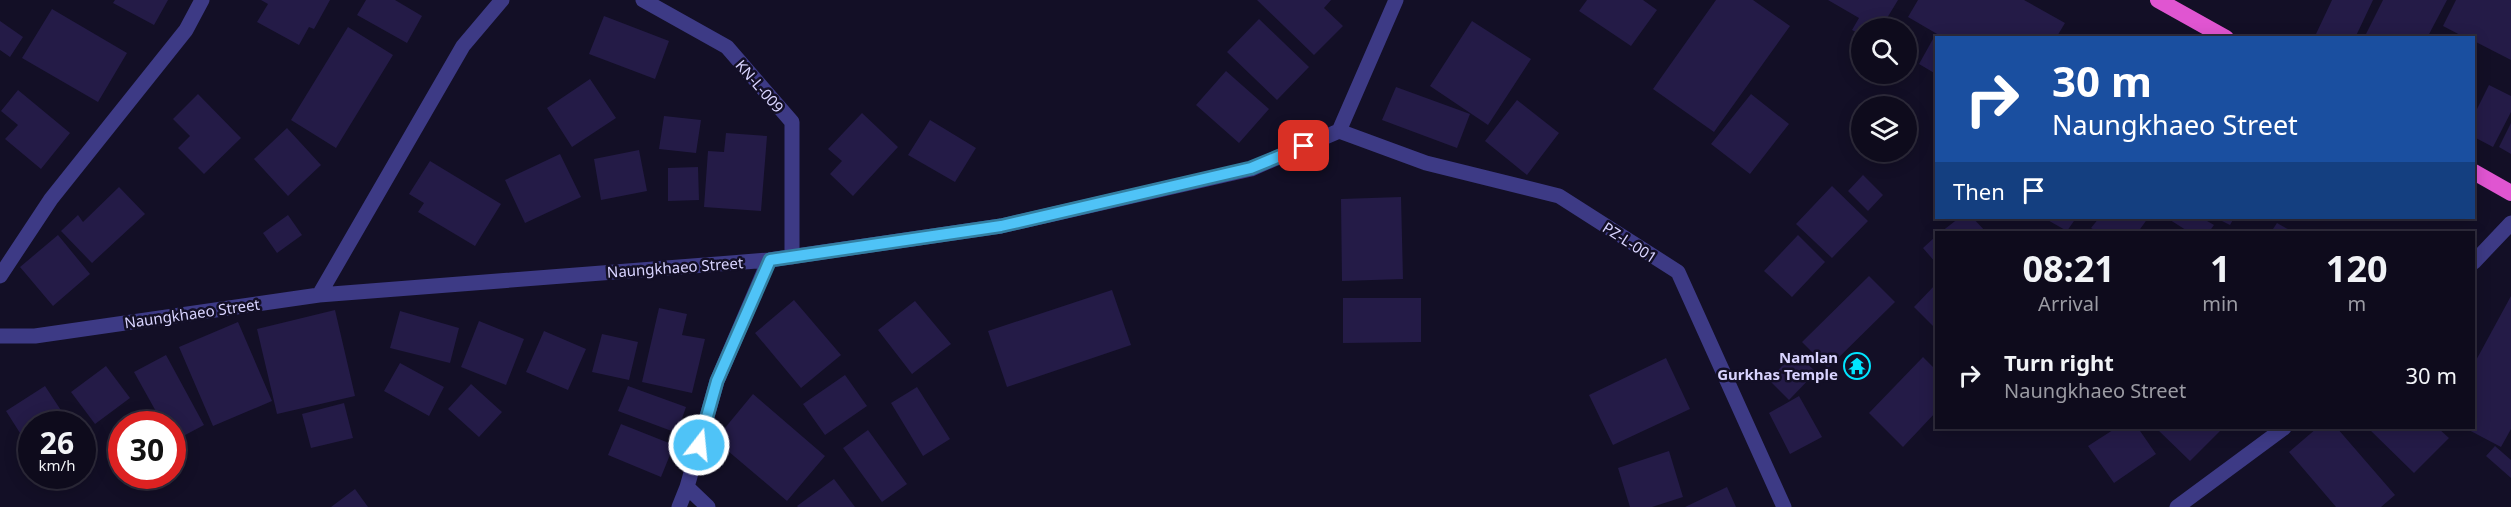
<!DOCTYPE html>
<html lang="en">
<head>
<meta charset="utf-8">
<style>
	:root { --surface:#0e0b1c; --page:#1c1929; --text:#f1f3f6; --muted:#9b9ba3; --line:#2e2b3b }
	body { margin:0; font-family:"Noto Sans",sans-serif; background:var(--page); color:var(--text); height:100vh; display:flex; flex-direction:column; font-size:22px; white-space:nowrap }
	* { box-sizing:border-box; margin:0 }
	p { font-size:20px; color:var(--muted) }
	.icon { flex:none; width:33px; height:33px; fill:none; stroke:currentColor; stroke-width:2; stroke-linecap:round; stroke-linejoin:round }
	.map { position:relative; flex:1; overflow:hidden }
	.details { position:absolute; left:1935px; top:231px; width:540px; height:198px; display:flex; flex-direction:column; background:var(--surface); border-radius:0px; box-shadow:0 3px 15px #0003,0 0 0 2px var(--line) }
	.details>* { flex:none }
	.guide { position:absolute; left:1935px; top:36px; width:540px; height:183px; border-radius:0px; box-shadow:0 3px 15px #0003,0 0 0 2px var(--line); background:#1a4fa0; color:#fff; overflow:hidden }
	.buttons { position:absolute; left:1851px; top:18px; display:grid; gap:12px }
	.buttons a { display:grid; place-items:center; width:66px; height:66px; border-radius:50%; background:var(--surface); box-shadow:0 3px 15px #0003,0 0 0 2px var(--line); font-size:30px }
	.speed { position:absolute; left:18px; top:411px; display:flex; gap:12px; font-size:30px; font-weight:700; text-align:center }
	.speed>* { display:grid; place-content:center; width:78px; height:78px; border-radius:50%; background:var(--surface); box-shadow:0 3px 15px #0003,0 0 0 2px var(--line); line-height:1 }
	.speed small { font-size:15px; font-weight:400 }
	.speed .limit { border:9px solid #d22; background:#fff; color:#111 }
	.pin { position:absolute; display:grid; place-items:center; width:51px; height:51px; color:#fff; margin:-26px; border-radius:12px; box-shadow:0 3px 9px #0006 }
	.me { position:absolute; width:66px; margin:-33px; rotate:16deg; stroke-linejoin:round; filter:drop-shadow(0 0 4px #0008) }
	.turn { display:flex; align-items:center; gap:21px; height:126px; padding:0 18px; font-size:27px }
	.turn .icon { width:78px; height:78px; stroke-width:2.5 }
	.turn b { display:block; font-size:42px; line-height:51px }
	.then { display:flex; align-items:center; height:57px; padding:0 18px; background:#0003; gap:12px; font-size:22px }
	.eta { display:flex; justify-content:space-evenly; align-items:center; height:102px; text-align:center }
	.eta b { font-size:36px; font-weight:700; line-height:42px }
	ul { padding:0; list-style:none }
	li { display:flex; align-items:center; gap:18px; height:84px; padding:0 18px }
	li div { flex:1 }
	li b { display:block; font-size:22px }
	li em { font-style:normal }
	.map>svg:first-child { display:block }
	.building { fill:#241b47 }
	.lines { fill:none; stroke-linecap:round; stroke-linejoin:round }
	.minor { stroke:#3d3a85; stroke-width:15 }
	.trunk { stroke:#e055d1; stroke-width:16 }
	.route-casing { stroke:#337fa1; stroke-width:15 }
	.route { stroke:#4fc3f7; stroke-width:10 }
	.labels { text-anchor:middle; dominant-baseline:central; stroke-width:5; stroke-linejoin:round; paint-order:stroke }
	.street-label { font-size:15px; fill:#d9d4ff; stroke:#130f26 }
	.poi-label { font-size:15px; font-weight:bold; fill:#d9d4ff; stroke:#130f26; text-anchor:end }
</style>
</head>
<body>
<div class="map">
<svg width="2511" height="507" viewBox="0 0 2511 507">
	<rect width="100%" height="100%" fill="#130f26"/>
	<path class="building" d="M115,0H168L154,25L113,3Z
		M261,0H330L314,29L309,27L299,45L257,22L268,4Z
		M366,0H395L422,16L407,43L357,15Z
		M1257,0H1331L1324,8L1343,26L1314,55Z
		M1587,0H1643L1657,10L1631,46L1579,11Z
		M1716,0H1753L1790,26L1714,132L1653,89Z
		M1828,0H1898L1881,28H1862V35L1852,30L1859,18Z
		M1918,0H2024L2065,23L2056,38H1944L1908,17Z
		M2332,0H2373L2355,38H2323L2316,34Z
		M2383,0H2447L2427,38H2364Z
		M2456,0H2511V60L2474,41V38H2466L2443,26Z
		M52,9L127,53L98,102L22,58Z
		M604,16L669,41L655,79L589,54Z
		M1259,19L1309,67L1277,100L1227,52Z
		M0,21L23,37L10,57L0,50Z
		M1472,21L1531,59L1488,125L1430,86Z
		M348,27L393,55L336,148L291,120Z
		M1933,39L1936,41V74L1919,64Z
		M1226,71L1269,109L1239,143L1196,105Z
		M590,79L616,118L572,147L547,108Z
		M2489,85L2511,96V112L2493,147L2474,137V115Z
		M1396,87L1470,114L1457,148L1382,120Z
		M18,90L70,133L41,169L5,139L18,125L1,111Z
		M198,94L241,138L204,174L178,148L190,136L173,119Z
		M1751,94L1789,124L1750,174L1711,144Z
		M1517,100L1559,133L1527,175L1485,141Z
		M862,113L898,147L853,196L830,174L842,161L828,149Z
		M664,116L701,120L696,153L659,149Z
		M930,120L976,148L955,182L908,155Z
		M2511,123V154L2499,147Z
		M287,128L321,165L288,196L254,159Z
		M726,133L767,136L761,211L704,207L708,151L724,152Z
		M639,150L647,191L601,200L594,159Z
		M560,154L581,197L525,223L505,180Z
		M430,161L501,204L475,246L418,212L424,203L409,194Z
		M698,167L699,200L668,201V168Z
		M1863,175L1883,195L1868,211L1848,191Z
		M1832,186L1868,221L1832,258L1796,224Z
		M119,187L145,214L92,263L61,231L78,215L83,222Z
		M1401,197L1403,279L1342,281L1341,199Z
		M288,215L302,235L277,253L263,233Z
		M1959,218H1973L1986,232H1941Z
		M2044,218H2076L2067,231Z
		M2099,218H2148L2138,232H2098L2091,228Z
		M2167,218H2202L2214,225L2209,232H2189Z
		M2216,218H2234L2230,225Z
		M2277,223L2293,232H2271Z
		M58,235L90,274L53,306L20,267Z
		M1798,235L1825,262L1792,297L1764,271Z
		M1936,236V263L1923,248Z
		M1869,276L1895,302L1828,368L1802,342Z
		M1936,284V329L1914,307Z
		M1112,290L1131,345L1007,387L988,331Z
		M2511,296V429L2501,447L2465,428H2474V364Z
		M1343,298H1421V342L1343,343Z
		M794,300L841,355L801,388L755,333Z
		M915,301L951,344L912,374L878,330Z
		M659,308L687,314L682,335L705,339L692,393L642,382Z
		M335,310L355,396L277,414L257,329Z
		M400,311L459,328L450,363L390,348Z
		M479,321L524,339L506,385L461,367Z
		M238,322L272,401L213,426L179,347Z
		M544,331L586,349L568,390L526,372Z
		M602,334L638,342L629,380L592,372Z
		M1795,352L1816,372L1789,400L1769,380Z
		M166,355L204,425L172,442V424H163L134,372Z
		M1923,357L1936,370V412L1903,447L1869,413Z
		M1666,358L1690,409L1613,445L1589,395Z
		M400,363L444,387L429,416L384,391Z
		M106,366L130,398L95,424L71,392Z
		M845,375L867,406L825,435L803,404Z
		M471,384L502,412L479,437L448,409Z
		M45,386L70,424H32V452L6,411Z
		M628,386L686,407L677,433L618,411Z
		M917,387L950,439L923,456L891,403Z
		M753,394L825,456L787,501L715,440Z
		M1799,396L1822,437L1790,454L1769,413Z
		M344,403L353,438L311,448L302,414Z
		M621,424L674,445L661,477L608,455Z
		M2116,428H2138L2156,454L2114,483L2088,446Z
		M2156,428H2223L2190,461Z
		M2317,428H2337L2395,495L2381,507H2336L2289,452Z
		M2368,428H2438L2449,438L2414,473Z
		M868,430L907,484L882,502L843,448Z
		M2495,446L2511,460V478L2486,456Z
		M1669,451L1683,497L1652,507H1630L1618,468Z
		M834,479L855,507H798L797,506Z
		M1727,487L1736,507H1685Z
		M355,489L368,507H331Z"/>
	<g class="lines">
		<path class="minor" d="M643,0L727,47L792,122V257
			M1339,131L1426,163L1559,196L1678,272L1784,507
			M2474,262L2511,223
			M0,276L51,199L186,30L202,0
			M319,295L463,46L502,0
			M0,336H35L319,295L769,260L1001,226L1251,169L1339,131L1396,0
			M687,487L708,507
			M679,507L687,487L717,381L769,260
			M2177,507L2284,428"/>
		<path class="trunk" d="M2158,0L2226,38
			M2474,172L2511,193"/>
	</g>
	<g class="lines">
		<defs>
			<path id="route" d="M699,445L717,381L770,260L1001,226L1251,168L1304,146"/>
		</defs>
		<use href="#route" class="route-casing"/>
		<use href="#route" class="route"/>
	</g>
	<defs>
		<symbol id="temple-ring" viewBox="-11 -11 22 22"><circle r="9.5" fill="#130f26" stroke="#00e5ff" stroke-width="1.5"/><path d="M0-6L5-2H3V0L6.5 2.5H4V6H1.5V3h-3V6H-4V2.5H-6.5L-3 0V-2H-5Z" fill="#00e5ff"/></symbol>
	</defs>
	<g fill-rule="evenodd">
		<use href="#temple-ring" x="1842" y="351" width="30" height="30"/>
	</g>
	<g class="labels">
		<g class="street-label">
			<text transform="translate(760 86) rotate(49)">KN-L-009</text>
			<text transform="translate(1630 242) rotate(33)">PZ-L-001</text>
			<text transform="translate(675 267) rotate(-4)">Naungkhaeo Street</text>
			<text transform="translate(192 313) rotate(-8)">Naungkhaeo Street</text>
		</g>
		<g class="poi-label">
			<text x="1838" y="357">Namlan<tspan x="1838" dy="17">Gurkhas Temple</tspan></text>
		</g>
	</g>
</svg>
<div class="buttons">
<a><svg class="icon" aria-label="search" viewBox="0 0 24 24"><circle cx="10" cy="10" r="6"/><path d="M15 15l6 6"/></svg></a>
<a><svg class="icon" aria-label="layers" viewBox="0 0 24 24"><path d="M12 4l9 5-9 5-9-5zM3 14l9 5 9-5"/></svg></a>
</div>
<div class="speed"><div>26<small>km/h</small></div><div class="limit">30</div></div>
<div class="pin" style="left:1304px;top:146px;background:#d93025"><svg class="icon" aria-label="arrive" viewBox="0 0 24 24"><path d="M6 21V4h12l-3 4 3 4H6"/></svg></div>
<svg class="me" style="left:699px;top:445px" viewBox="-20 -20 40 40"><circle r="17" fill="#4fc3f7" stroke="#fff" stroke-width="3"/><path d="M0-11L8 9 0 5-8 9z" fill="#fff"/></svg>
<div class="guide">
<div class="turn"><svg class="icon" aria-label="right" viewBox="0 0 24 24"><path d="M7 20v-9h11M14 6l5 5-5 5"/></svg><div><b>30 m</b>Naungkhaeo Street</div></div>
<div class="then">Then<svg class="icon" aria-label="arrive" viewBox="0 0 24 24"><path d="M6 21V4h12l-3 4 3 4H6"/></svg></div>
</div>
<section class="details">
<div class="eta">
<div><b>08:21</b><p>Arrival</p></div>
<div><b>1</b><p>min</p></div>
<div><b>120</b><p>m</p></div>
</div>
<ul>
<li><svg class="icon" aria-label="right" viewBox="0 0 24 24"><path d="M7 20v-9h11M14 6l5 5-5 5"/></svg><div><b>Turn right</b><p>Naungkhaeo Street</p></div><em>30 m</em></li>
</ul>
</section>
</div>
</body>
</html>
